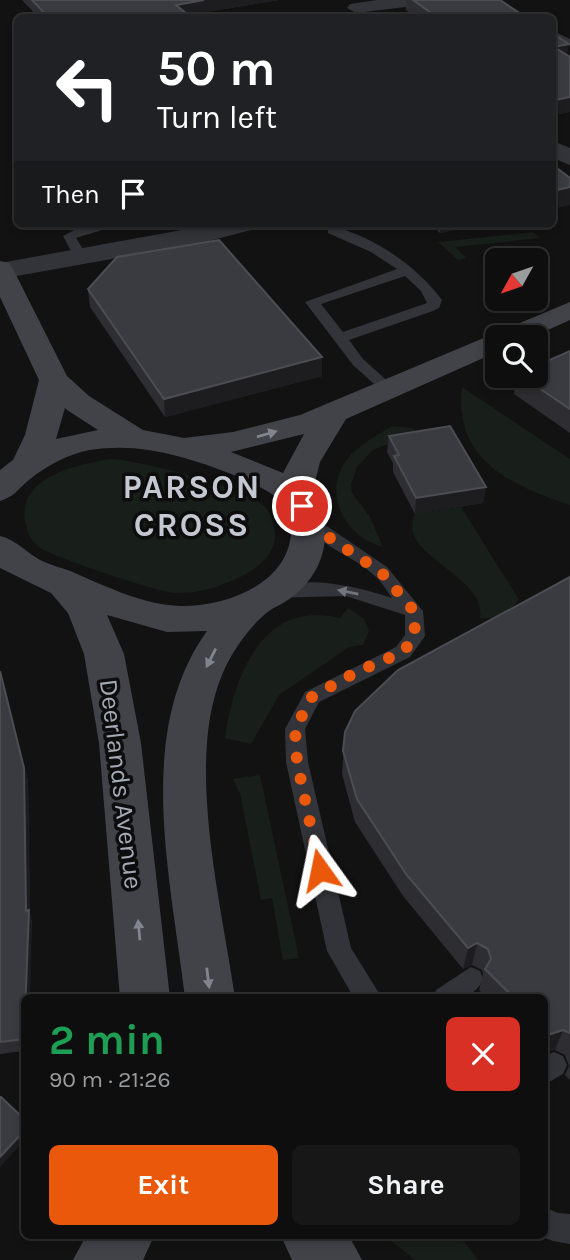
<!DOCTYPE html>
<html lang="en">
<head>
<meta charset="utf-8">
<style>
	:root { --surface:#0e0e0e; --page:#171717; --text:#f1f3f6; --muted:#9b9c9e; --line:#2e2e2e; --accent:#ea580c }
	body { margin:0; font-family:Karla,sans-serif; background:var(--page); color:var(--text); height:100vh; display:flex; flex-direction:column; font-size:26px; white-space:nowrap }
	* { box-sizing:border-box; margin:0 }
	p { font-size:23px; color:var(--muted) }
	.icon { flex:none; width:38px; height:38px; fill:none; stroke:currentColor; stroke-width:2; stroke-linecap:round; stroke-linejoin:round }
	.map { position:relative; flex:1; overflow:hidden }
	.sheet { position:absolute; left:21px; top:994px; width:527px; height:245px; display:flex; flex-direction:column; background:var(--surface); border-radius:10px; box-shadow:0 4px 10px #0003,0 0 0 2px var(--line) }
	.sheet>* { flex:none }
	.guide { position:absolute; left:14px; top:14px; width:542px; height:214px; border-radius:10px; box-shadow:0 4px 10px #0003,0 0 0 2px var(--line); background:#202124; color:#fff; overflow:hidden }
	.needle { width:46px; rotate:230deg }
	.controls { position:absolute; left:485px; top:248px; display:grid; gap:14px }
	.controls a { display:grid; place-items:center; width:63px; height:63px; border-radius:10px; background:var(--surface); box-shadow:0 4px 10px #0003,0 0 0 2px var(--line); font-size:35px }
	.pin { position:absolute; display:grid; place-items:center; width:60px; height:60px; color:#fff; margin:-30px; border:4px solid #fff; border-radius:50%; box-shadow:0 2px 7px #0007 }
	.me { position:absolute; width:77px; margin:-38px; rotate:348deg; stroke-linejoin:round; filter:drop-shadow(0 0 5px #0008) }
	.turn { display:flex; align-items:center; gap:24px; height:147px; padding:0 28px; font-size:32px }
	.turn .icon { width:91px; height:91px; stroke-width:2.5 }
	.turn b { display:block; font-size:49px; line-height:60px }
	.then { display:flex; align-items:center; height:66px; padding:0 28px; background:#0003; gap:14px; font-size:26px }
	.round { display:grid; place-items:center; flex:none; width:74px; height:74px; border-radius:10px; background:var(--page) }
	.overview { display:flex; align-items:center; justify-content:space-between; height:119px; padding:0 28px }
	h1 { font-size:42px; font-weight:700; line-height:52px; color:#1e9e55 }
	.primary-button { display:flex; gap:14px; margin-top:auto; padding:14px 28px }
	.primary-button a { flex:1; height:80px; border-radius:10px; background:var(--accent); color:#fff; font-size:28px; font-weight:700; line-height:80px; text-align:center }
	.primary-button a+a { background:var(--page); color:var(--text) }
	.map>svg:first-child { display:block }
	.green { fill:#181e19 }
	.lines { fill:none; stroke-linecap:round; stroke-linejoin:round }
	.lane { fill:#333439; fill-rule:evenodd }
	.street { fill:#333439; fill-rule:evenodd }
	.secondary { fill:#414349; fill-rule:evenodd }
	.wall { fill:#2e2e32 }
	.shaded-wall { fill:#1d1d20 }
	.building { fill:#3a3b40; stroke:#4b4d52; stroke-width:2 }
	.oneway { fill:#81858f }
	.oneway2 { fill:#71747d }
	.route { stroke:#ea580c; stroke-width:12; stroke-dasharray:0 21.6 }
	.labels { text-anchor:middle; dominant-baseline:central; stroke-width:7; stroke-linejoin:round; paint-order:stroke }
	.street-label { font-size:26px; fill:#a3a9b5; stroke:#0d0d0e }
	.district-label { font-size:33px; font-weight:bold; letter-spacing:2px; fill:#c4c8d0; stroke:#0d0d0e }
</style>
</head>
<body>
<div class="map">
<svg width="570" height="1260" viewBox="0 0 570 1260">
	<rect width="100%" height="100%" fill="#121213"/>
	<path class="green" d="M533,232L540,238L455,247L466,258L458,260L438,242Z
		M462,387L570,459V505C511,486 453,459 462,387Z
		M392,426L412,428L419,434L398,446L386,445L373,450L357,467L351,484L352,493L370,517L383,547C344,537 321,492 348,458C359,445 377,435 392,426Z
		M111,459C138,460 244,487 263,505C271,512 274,522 275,533C277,564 237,580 212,588C201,592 186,593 175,593C158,592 52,557 39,547C29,539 27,531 25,520C19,476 79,464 111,459Z
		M461,507L518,598L517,603L499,618H480C488,575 395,556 415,514Z
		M348,608L364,619L369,631L363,645L349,647L279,695L251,744L225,738C234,676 262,599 340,618Z
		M260,775L299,958L283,960L272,898L261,900L240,793L233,779Z
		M385,1236H460L478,1260H415Z"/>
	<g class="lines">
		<path class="lane" d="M553,31L570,39V46L553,38Z
			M93,224H122L76,238L88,257L81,261L76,260L63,236L82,226Z
			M333,226C375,238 416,265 442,300L439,308L433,311L349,340L363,359L393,386L396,389L393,392H383L353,365L305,302L397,269L371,252L328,233V227ZM405,276L421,291L427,303L343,332L321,304Z
			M309,514L387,567L423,611L425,636L410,657L319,702L305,729L308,762L351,948L382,998H354L327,951L286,762L285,729L305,692L396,647L405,635V615L346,596L268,598L266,593L268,588C311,576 351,585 392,598C387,591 382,582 375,576C353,555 318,546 300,520L303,516Z
			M471,967L480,971L483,979C474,1001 453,998 433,998L436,990Z
			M554,1052L563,1056L567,1065L563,1074L544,1085V1056Z
			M544,1207L558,1213L570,1214V1244L553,1241L540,1236H544Z"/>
		<path class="street" d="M377,0H431L422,5L356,13L347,8L350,4Z
			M553,141L570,148V165L553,158Z
			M215,224H259L255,229L201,243L0,279V263Z"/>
		<path class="secondary" d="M0,261L9,263L13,269L67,376L89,396L143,430L184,438L233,432L300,415L570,302V320L530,338H497V352L346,419L320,462L312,494C336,530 325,572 292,597C285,603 276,606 269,611C249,626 231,653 222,675C185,763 222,905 235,998H185C172,882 133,733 207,631L167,632L107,615L124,654L141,743L170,998H120L99,743L84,654L68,613L51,593L0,568V536C16,540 26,552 40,560C52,566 64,568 75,573C107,587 145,605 180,606C222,607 281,587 290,541C292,530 292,515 285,505C264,481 181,454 148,450C129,447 110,447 90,450C68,454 46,466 29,480C18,489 14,497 0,501V470L13,460L25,435L39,380L0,297ZM65,408L67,410L98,430L56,439ZM304,434L283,473L231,452Z
			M86,1236H154L143,1260H73Z
			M281,1236H349L362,1260H292Z"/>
	</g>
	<path class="wall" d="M22,0H279L188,15L192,18H39Z
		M406,0H500L527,18H417L406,10Z
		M553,34L567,55L570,112L553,115Z
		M430,224H482L440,233Z
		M88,289L322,376L165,417L90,307Z
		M570,351V433L514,394L517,376H536Z
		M389,436L486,487L483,503L415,514L393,472V463L387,452Z
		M570,577V1080L565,1075L569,1066L565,1055L555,1050L544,1053V998H487L479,990L483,974L482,970L472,965L463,969L403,896L355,822L342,774L345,732Z
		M0,671L28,781L30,914L32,923L24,998V1051L0,1054Z"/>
	<path class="shaded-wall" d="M204,0H279L177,17L176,5Z
		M569,44L566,59L554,47Z
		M570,97V112L553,115L556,100Z
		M570,187V205L553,209V191Z
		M441,224H482L440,233Z
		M322,357V376L165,417L164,399Z
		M486,487L483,503L415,514L416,498Z
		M0,671L28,781L30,914L32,923L30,998H25L26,911Z
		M477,943L472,965L463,969L468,948Z
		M563,1030L555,1050L544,1053L551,1034Z
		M24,1131V1141L0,1167V1157Z"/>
	<path class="building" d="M32,0H204L176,5L192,18H49Z
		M413,0H500L527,18H438Z
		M553,34L569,44L554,47L570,57V97L556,100L553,98Z
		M553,165L570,178V187L553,191Z
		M219,240L322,357L164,399L88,289L117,257Z
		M570,351V409L521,376H536V366Z
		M450,426L486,487L416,498L394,456L399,455L389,436Z
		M570,577V1033L563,1030L551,1034L544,1027V998H514L485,969L491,959L488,949L477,943L468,948L406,874L357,799L343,751L345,732L355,711L398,670Z
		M0,671L24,768L26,911L29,910L24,1039L0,1042Z
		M0,1097H1L24,1119V1131L0,1157Z"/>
	<defs><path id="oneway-solid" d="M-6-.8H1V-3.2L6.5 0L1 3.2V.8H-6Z" transform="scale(1.75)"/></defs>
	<g class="oneway">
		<use href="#oneway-solid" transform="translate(267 434) rotate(-16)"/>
		<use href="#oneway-solid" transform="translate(211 658) rotate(117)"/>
		<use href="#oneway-solid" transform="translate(139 930) rotate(-95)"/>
		<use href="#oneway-solid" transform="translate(208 978) rotate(83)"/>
	</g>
	<use class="oneway2" href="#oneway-solid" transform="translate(348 592) rotate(-169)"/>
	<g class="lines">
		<path class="route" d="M302,506L309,520L330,538L381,572L414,611L415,636L403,652L356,672L312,697L295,729L297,762L320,870"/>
	</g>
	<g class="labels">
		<g class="street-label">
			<text transform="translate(121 784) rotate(83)">Deerlands Avenue</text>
		</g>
		<g class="district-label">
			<text x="192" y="487">PARSON<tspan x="192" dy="38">CROSS</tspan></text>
		</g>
	</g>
</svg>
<div class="controls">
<a><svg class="needle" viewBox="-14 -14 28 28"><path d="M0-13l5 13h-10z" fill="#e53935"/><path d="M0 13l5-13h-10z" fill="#9b9c9e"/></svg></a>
<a><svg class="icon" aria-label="search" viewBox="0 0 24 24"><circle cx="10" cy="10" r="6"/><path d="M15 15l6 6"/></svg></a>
</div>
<div class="pin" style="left:302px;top:506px;background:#d93025"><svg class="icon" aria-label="arrive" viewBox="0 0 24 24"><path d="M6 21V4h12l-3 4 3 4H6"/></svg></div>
<svg class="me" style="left:320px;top:870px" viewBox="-20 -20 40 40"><path d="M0-17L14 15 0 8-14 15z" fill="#ea580c" stroke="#fff" stroke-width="4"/></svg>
<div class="guide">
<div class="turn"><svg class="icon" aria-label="left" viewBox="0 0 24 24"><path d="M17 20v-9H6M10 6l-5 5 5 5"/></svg><div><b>50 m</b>Turn left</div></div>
<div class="then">Then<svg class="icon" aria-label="arrive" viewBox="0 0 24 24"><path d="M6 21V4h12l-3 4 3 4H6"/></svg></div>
</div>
<section class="sheet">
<div class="overview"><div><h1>2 min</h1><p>90 m · 21:26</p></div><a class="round" style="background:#d93025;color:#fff"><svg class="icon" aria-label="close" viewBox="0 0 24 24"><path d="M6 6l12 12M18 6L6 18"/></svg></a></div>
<div class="primary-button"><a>Exit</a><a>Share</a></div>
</section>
</div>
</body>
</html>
